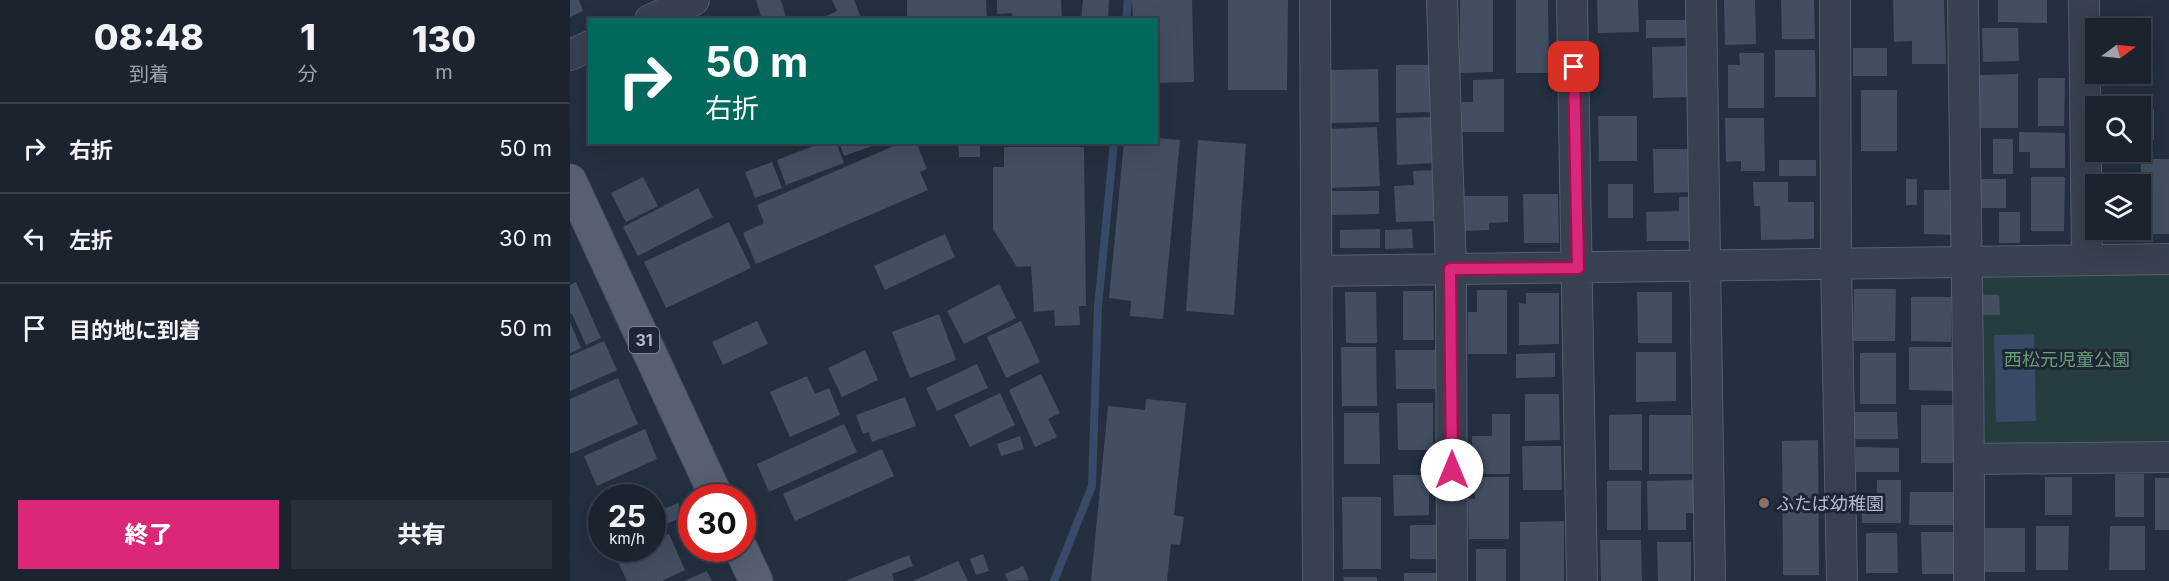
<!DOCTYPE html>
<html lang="ja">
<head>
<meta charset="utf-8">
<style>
	:root { --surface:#1b232f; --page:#282f3b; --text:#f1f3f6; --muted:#a0a4aa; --line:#39404b; --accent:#db2777 }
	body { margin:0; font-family:Inter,"Noto Sans JP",sans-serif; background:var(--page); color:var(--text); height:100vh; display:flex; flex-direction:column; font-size:22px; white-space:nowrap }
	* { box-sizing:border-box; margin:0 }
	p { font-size:20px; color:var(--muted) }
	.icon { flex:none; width:33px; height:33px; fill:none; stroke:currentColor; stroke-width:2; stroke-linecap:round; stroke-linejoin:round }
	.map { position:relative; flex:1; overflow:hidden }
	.details { display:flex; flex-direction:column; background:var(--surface); width:570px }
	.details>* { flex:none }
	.guide { position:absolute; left:18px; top:18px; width:570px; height:126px; border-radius:0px; box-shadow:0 6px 24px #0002,0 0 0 2px var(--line); background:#00695c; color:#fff; overflow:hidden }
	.needle { width:39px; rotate:75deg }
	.buttons { position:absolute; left:1515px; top:18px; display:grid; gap:12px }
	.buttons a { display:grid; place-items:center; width:66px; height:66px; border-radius:0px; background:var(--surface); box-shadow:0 6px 24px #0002,0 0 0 2px var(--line); font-size:30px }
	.speed { position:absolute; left:18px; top:484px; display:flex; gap:12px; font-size:30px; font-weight:700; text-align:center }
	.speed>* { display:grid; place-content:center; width:78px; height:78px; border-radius:50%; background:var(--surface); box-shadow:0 6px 24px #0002,0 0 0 2px var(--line); line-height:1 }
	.speed small { font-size:15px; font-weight:400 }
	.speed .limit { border:9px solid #d22; background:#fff; color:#111 }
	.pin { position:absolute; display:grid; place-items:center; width:51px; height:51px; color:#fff; margin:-26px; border-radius:12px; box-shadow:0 3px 9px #0006 }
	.me { position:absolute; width:66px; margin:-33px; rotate:0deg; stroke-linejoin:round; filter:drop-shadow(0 0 4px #0008) }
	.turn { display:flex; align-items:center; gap:21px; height:126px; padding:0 18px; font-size:27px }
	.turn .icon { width:78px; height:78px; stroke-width:2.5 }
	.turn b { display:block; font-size:42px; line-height:51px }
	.eta { display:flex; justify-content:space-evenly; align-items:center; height:102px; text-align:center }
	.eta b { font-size:36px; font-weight:800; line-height:42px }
	.button { display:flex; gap:12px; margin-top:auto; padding:12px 18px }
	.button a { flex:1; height:69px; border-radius:0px; background:var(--accent); color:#fff; font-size:24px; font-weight:800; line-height:69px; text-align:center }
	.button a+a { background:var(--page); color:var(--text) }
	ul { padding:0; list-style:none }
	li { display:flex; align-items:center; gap:18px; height:90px; padding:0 18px; border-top:2px solid var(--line) }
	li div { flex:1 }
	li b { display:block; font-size:22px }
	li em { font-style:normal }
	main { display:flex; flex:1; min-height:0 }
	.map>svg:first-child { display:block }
	.green { fill:#263d40 }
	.water { fill:#384a67 }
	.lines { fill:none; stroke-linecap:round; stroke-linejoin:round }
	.stream { stroke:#384a67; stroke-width:8 }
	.building { fill:#434f61 }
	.street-casing { stroke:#565f6d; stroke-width:32 }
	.primary-casing { stroke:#424a58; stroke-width:35 }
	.street { stroke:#38414f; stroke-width:30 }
	.primary { stroke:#56606f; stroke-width:33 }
	.route-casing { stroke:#8e194d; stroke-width:15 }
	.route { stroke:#db2777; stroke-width:10 }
	.education-dot { fill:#8d6e63; stroke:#1d2634; stroke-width:2 }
	.labels { text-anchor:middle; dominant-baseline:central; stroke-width:6; stroke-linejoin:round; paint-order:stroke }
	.shield { fill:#1d2634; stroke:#878f9d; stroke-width:1.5 }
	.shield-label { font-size:16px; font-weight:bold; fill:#b5bcca }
	.park-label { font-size:18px; fill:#6b9b77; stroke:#1d2634 }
	.poi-label { font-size:18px; fill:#b5bcca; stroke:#1d2634; text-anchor:start }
</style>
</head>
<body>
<main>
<section class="details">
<div class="eta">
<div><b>08:48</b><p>到着</p></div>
<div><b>1</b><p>分</p></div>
<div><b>130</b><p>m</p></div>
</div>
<ul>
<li><svg class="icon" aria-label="right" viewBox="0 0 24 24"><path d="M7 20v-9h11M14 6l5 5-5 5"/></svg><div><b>右折</b></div><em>50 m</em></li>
<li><svg class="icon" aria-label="left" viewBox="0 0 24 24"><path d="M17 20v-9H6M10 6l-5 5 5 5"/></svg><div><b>左折</b></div><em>30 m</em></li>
<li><svg class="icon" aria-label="arrive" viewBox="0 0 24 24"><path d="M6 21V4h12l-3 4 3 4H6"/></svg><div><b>目的地に到着</b></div><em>50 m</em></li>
</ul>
<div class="button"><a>終了</a><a>共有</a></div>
</section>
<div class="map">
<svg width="1599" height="581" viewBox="0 0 1599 581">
	<rect width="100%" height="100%" fill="#242f3f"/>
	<path class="green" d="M1599,259V457L1400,459L1395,261Z"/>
	<path class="water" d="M1464,334L1466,421L1426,422L1424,335Z"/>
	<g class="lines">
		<path class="stream" d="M556,20L558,0
			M484,581L522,486L528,307L544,142"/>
	</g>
	<path class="building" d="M0,0H9L13,11L0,17Z
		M186,0H211L217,20H192Z
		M262,0H284L292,20H255L254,17L267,11Z
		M337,0H416L417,20H337Z
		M427,0H491L492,20H442V13L427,14Z
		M513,0H539L538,20H511Z
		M562,0H622L624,82L586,83V20H563Z
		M658,0H718L717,90H658Z
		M890,0H923V72L890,73Z
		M946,0H978L979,73H946Z
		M1027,0H1068L1069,32L1028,33Z
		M1154,0H1185L1186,44L1155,45Z
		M1211,0H1244L1245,39H1212Z
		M1323,0H1374L1376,64H1342V41L1324,42Z
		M1428,0H1477V23L1428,22Z
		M1076,20H1120V38H1076Z
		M1412,28H1448L1449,61L1413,62Z
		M1118,46L1119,97L1083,98L1082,47Z
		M1283,48H1317V76H1283Z
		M1205,50H1245L1246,97H1205Z
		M1169,53H1194V108H1158V65H1170Z
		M826,65H863V112L826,113Z
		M808,69L809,122L761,123V70Z
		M1448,74V128H1409L1410,75Z
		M1468,78H1495L1494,126H1468Z
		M934,79V132H892V102H903V80Z
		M1291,90H1327V151H1291Z
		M1570,109H1584V140H1570Z
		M1028,116H1067V161H1029Z
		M862,117L863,163L827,165L826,118Z
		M1155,118H1194L1195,171H1171V161L1156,162Z
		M807,127L810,186L762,188L760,129Z
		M1449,132L1495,133V168H1460V152H1449Z
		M586,138L610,140L593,319L560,316L561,301L539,298L554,142H586Z
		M1423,139H1443V174H1423Z
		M628,140L676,144L664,315L616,311Z
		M254,142H266L274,163L216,185L207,160Z
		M269,142H300L302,146L274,156Z
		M333,142H346L357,169L350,172L358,190L186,264L173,233L194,223L187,205Z
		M388,142H410V157H389Z
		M434,147H514L516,306H509L510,325L485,326L484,310L464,312L461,266L447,267L423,229V167H434Z
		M1083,149H1122L1123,192L1084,193Z
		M1571,159H1599V234H1571Z
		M1209,160H1246V176H1209Z
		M202,162L212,188L185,198L175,172Z
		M864,170L866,221L826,222L824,186L844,185L843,171Z
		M73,177L88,206L56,222L41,193Z
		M1461,177H1495L1494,231H1461Z
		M1336,179H1347V205H1336Z
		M1408,179H1436V208H1408Z
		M1183,182H1218V202H1244V239L1191,240L1190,206H1184Z
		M1038,184H1063V218H1038Z
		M128,188L143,217L68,256L53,227Z
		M1354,190H1384L1383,235L1354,234Z
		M761,191H809V214L762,215Z
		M953,194H988L989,243H954Z
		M891,196H938V222L919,223V230L891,231Z
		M1109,197H1121L1122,241H1077L1076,212L1109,211Z
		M1429,212H1450V243H1429Z
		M159,222L181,268L96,308L74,262Z
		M810,229V248H770V230Z
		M842,229L843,248L815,249V230Z
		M375,234L385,257L315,290L304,266Z
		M6,282L31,338L16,345L2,314H0V285Z
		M429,284L446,318L394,344L377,311Z
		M1284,289H1326L1325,341H1283Z
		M907,290H937V354H898V312H907Z
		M833,291H863L864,340H833Z
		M775,292H806L807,343H776Z
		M1067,292H1102V343H1068Z
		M956,293H989V344L949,345V303L956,304Z
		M1412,295H1429L1430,315H1412Z
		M1341,297H1381V342L1341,341Z
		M369,314L386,360L340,378L322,332Z
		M187,321L198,344L153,365L142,342Z
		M451,321L470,362L436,378L417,337Z
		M0,322L11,348L0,353Z
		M34,341L47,370L0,391V356Z
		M771,347H806L807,406H772Z
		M1339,347H1383V391L1339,390Z
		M295,350L308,380L272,397L258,368Z
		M825,350H867V389H826Z
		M1066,352H1106V401L1066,402Z
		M985,353V377L946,378V354Z
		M1290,353H1326V404H1290Z
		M407,364L418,388L367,411L356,388Z
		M471,374L490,413L478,419L487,437L465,447L439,390Z
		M237,376L245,394L259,388L270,415L220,437L200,392Z
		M48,378L68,424L0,454V399Z
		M430,393L445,425L400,447L384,415Z
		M955,394H989L990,440L955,441Z
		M335,397L346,426L302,442L299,432L293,434L286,415Z
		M576,399L616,403L604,515L614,517L610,545L601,544L597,581H521L538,406L575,410Z
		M827,403H863V450H828Z
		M1351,405H1385V463H1351Z
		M1285,412H1327L1328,439H1285Z
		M774,413H809L810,464H774Z
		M922,414H940V474H902V436H922Z
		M1072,414V470H1039V415Z
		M1079,415H1121L1122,474H1079Z
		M274,424L287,452L199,492L187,464Z
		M75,429L87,459L27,486L14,456Z
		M450,436L454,449L431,456L427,444Z
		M1248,440L1249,575H1213L1212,441Z
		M952,446H991L992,490H953Z
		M1286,447L1329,448V472H1286Z
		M312,449L324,476L225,521L213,494Z
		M1545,474H1574V517H1545Z
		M823,475H859V515L824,516Z
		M904,477H939V539H899L898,498L905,499Z
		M1475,477H1502V515H1475Z
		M1585,478H1599V530H1585Z
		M1124,480V513H1116V530H1078L1077,481Z
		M1307,480H1331V523H1292V496H1307Z
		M1037,481H1071V530H1037Z
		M1340,492H1384V525H1339Z
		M772,497H811V569H773Z
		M108,503L113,517L82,530V514Z
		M994,521V581H950V522Z
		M840,525H867L868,559H840Z
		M1466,526H1499L1498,570H1466Z
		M1540,526H1575V570H1539Z
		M1413,528H1455V572H1413Z
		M1351,532H1386V574H1352Z
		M1296,533H1327L1328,573H1296Z
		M99,534L115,570L92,581H57L46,558L65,549H82V541Z
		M1030,540H1071L1072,581H1031Z
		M1087,542H1121V581H1088Z
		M906,549H936V581H906Z
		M413,554L419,571L406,575L400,559Z
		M339,555L343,566L322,574L324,581H275Z
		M388,561L398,581H343Z
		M453,566L459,580L438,581L435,574Z
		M137,571L142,581H114Z
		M834,573H869V581H834Z
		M773,577H807V581H774Z"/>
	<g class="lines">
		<defs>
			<path id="street" d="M745,0L748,581
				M872,0L881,269L882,581
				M1002,0L1012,581
				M1131,0L1140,581
				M1265,0L1266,263L1272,581
				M1393,0C1395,194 1400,387 1399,581
				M1514,0L1517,260
				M80,20L124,0
				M0,55L20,46
				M747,271L1599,259
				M1400,459L1599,457"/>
			<path id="primary" d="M0,181L147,498
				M171,549L186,581"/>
		</defs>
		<use href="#street" class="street-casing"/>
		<use href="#primary" class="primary-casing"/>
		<use href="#street" class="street"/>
		<use href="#primary" class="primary"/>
	</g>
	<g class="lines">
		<defs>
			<path id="route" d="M882,470L880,269L1008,268L1004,67"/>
		</defs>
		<use href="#route" class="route-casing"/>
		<use href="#route" class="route"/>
	</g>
	<circle class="education-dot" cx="1194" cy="503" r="6"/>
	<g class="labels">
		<rect class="shield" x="59" y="327" width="30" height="26" rx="4.5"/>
		<g class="shield-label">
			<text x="74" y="340">31</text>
		</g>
		<g class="park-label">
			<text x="1497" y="359">西松元児童公園</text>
		</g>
		<g class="poi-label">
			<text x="1206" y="503">ふたば幼稚園</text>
		</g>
	</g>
</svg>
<div class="buttons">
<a><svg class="needle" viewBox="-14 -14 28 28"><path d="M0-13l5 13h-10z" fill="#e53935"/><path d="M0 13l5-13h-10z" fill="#a0a4aa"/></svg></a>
<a><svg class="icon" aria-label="search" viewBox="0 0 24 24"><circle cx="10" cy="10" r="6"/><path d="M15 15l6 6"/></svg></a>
<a><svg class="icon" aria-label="layers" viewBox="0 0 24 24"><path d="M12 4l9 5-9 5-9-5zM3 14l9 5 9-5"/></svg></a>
</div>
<div class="speed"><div>25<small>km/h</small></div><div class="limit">30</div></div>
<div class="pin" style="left:1004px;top:67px;background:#d93025"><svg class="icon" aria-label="arrive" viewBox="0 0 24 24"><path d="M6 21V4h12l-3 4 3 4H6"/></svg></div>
<svg class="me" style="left:882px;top:470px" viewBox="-20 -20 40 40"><circle r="19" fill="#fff"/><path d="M0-13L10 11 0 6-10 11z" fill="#db2777"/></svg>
<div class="guide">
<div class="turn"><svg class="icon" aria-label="right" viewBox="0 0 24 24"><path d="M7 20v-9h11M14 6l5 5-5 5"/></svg><div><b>50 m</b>右折</div></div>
</div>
</div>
</main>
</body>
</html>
